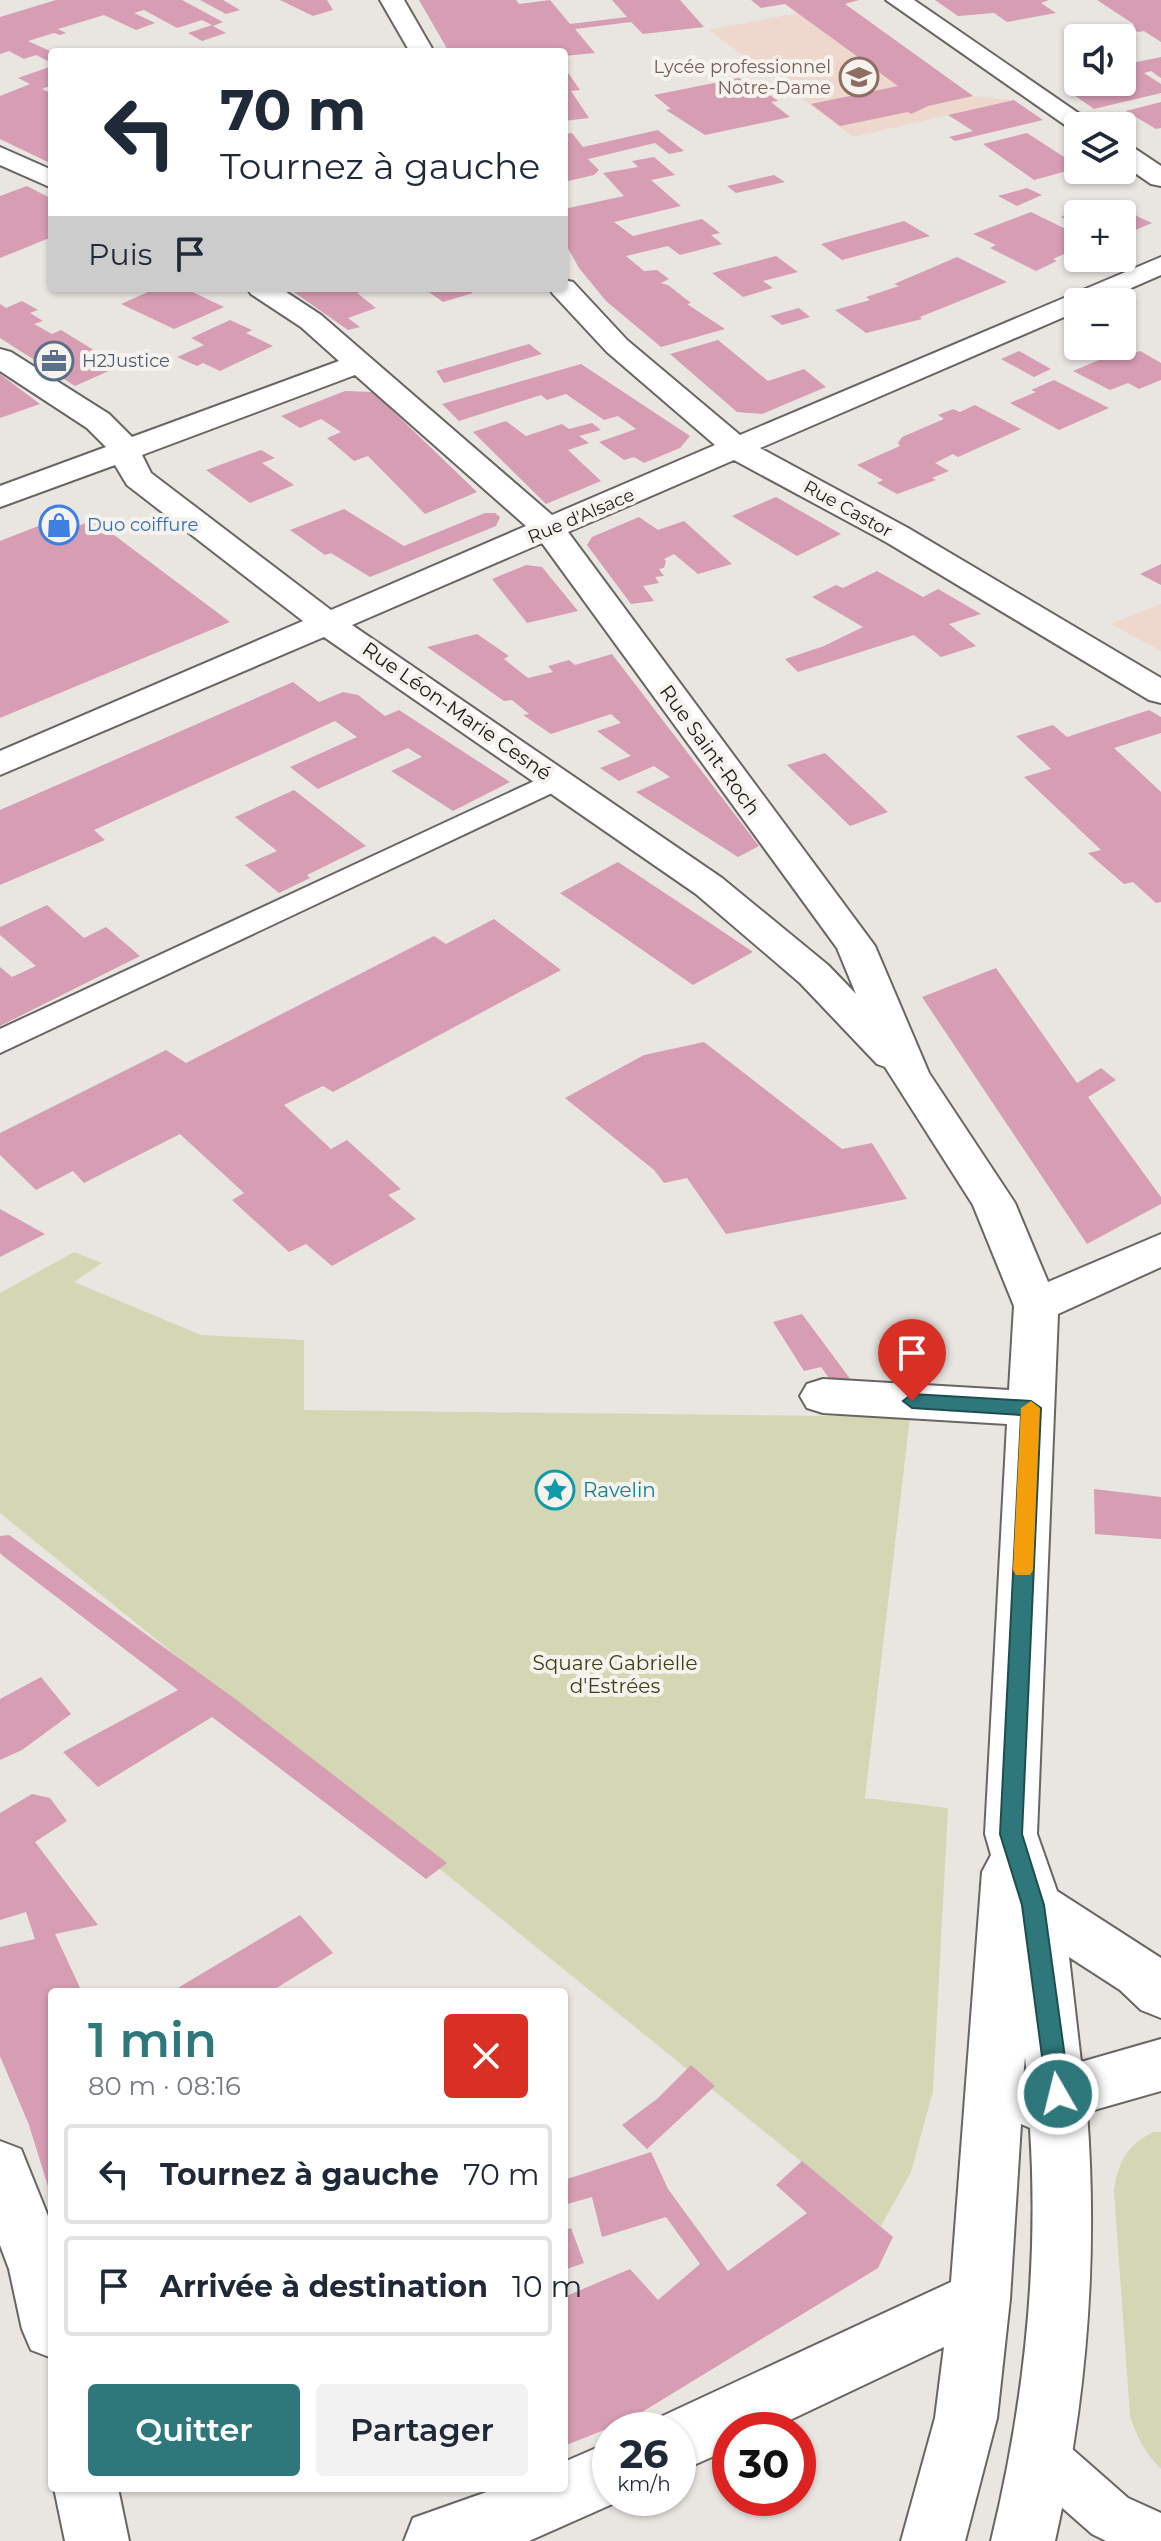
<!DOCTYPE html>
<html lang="fr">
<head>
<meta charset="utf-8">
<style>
	:root { --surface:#fff; --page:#f2f2f3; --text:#1f2937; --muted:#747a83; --line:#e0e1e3; --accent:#2e787b }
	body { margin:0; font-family:Montserrat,sans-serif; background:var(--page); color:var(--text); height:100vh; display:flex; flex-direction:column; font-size:30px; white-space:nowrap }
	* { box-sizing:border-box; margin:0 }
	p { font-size:26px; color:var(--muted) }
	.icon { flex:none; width:44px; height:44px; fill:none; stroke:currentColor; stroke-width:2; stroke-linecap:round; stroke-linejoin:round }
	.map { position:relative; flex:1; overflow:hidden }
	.sheet { position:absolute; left:48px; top:1988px; width:520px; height:504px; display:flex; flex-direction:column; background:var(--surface); border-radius:8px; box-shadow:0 2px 6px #0004 }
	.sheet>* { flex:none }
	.hud { position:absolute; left:48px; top:48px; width:520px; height:244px; border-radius:8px; box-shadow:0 2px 6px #0004; background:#fff; color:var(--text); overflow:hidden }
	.controls { position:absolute; left:1064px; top:24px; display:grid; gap:16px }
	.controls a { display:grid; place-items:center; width:72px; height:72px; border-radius:8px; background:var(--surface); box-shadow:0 2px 6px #0004; font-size:40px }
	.speed { position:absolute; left:592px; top:2412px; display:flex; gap:16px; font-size:40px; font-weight:700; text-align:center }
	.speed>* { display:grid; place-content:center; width:104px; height:104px; border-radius:50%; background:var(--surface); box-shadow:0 2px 6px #0004; line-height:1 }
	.speed small { font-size:20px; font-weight:400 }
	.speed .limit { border:12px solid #d22; background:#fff; color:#111 }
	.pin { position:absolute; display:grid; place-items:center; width:68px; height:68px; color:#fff; margin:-82px -34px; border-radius:50% 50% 50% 0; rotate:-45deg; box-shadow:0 0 8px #0007 }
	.pin .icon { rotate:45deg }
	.me { position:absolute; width:88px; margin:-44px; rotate:352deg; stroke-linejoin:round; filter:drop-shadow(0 0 6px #0008) }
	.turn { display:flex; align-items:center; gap:28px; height:168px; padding:0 40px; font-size:36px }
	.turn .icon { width:104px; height:104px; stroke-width:2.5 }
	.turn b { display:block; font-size:56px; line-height:68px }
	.then { display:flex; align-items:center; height:76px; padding:0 40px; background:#0003; gap:16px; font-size:30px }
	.round { display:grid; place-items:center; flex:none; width:84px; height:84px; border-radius:8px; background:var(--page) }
	.summary { display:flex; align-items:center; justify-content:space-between; height:136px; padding:0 40px }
	h1 { font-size:48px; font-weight:600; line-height:60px; color:var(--accent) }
	.primary-button { display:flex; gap:16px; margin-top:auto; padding:16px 40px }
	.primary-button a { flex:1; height:92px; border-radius:8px; background:var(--accent); color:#fff; font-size:32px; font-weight:600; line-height:92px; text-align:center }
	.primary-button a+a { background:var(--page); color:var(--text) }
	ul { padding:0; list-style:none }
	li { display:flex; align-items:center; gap:24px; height:100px; margin:0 16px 12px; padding:0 24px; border:4px solid var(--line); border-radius:8px }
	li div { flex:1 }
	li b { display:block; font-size:30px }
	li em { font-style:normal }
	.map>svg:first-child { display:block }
	.education { fill:#eed7cc }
	.green { fill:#d4d7b3 }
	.building { fill:#d69db3 }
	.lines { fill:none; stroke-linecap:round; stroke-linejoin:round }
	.service-casing { stroke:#686662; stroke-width:4 }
	.minor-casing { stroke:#686662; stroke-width:4 }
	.service { fill:#fff; fill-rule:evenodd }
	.minor { fill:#fff; fill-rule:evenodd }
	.route { fill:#2e787b; stroke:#1e4e50; stroke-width:2 }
	.slow { fill:#f59e0b }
	.labels { text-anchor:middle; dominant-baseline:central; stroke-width:8; stroke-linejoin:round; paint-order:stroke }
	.far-education-label { font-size:18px; fill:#785e54; stroke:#f6f3ef; text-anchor:end }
	.far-service-label { font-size:18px; fill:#4e5e75; stroke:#f6f3ef; text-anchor:start }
	.far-street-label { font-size:18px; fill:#1e1d1b; stroke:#f6f3ef }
	.far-shop-label { font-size:18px; fill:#366cbe; stroke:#f6f3ef; text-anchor:start }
	.street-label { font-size:20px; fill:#1e1d1b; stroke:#f6f3ef }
	.culture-label { font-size:20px; fill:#0d838f; stroke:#f6f3ef; text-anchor:start }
	.park-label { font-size:20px; fill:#3f4015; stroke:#f6f3ef }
</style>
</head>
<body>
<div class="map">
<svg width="1161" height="2541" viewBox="0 0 1161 2541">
	<rect width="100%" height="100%" fill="#e9e6e2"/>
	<path class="education" d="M845,4L973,96L1014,100L853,137L709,30Z
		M1161,604V651L1111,624Z"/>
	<path class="green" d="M74,1252L102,1263L74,1282L201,1335L304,1340V1410L910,1417L865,1798L948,1808L933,2091L911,2172L881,2226L0,1513V1293Z
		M1154,2132H1161V2469C1145,2453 1137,2437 1130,2416L1114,2191C1118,2162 1127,2144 1154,2132Z"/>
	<path class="building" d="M56,0H182L223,22L213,26L226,33L202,41L188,33L212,25L202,20L177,28L144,10L134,13L155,23L136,30L104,15L58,29L66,33L60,35L54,33L28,41L52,52V63L36,55L24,59L9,51L0,54V17Z
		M200,0H223L240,10L226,14Z
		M280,0H327L333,10L313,16Z
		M419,0H516L519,4L550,0L570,24L627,17L612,0H680L704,27L643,34L631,22L575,29L595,53L564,56V52H449Z
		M751,0H859L845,4L973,96L928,106L911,114L908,112L840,126L811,104L898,86L785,4L761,8Z
		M935,0H1049L1041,3L1056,13L1007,22L994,13L958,16Z
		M1097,0H1161V42L1144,31L1138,32L1129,27L1135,25Z
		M1161,57V78L1151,71L1144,73L1161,84V93L1094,109L1064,88L1091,82H1122V65Z
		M52,66V85L42,89L52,94V164L0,139V96L30,84L18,78Z
		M564,67L580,90L571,91L589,118L564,121Z
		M739,78L757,91L763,90L778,101L771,102L790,117L705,135L666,110L671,109L654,95Z
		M1014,100L1043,120L955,141L949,137L973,131L948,115Z
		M1161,102V128L1156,129L1126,111Z
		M658,130L684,151L669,154L655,143L588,159L599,170L594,175L564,182V134L572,133L583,147Z
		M1027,133L1078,166V168L1034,180L983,144Z
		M654,157L675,175L651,180L681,206L614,222L633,236L702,219L720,233L711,235L722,244L680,255L668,246L626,256L644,271L657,270L669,279L661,283L668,285L691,303L687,304L725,329L661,347L606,301L579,268L564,241V209L624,196L603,173L638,167L632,161Z
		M774,175L785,182L736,193L727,186Z
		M27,186L52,199V237L0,258V196Z
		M1027,188L1042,195L1017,206L998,196Z
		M1101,200L1152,223L1133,231L1122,232V214H1078V230L1065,224L1070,222L1061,217Z
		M1031,212L1078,235V248L1053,259L1057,261L1036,271L990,248L996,245L973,234Z
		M904,221L930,236L842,260L821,244Z
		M776,256L798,272L763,281L773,288L743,297L712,273Z
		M957,257L1007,282L920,317L922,319L866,333L835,310L870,300L866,297L899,286L894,284Z
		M157,288H184L224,307L174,329L121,304Z
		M288,288H373L357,293L376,308L348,318L360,327L348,330Z
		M423,288H465L473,293L443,302Z
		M22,301L38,310L30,313L43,321L34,324L52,334L61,330L120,366L75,386L0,338V304L6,308Z
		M799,308L810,317L782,325L770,316Z
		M230,320L252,330L246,333L273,346L220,371L203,363L197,366L177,357L204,345L191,338Z
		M718,340L768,381L804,369L826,387L762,414L737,412L670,354Z
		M529,344L542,354L444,383L436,371Z
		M1019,351L1051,369L1034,377L1001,359Z
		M1120,351L1128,355L1140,351L1161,363V380L1139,389L1128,383L1110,390L1073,371Z
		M581,364L690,436L680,448L644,463L634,457L624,460L599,442L636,429L618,416L604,420L566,394L547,400L541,395L459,421L442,404Z
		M0,374L40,404L0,418Z
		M1054,380L1109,408L1059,430L1010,403L1036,392L1031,390Z
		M345,391L373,392L477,492L425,514L368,456L354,461L327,438L341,432L321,419L300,428L281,416Z
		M975,405L1021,429L958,457L953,454L935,463L949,471L932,478L936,480L897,494L877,483L883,480L857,465L900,446L898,443L902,437L944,419L938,415L953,409L960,412Z
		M506,421L526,436L562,424L569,429L592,423L601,430L579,436L589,443L568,450L601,481L546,504L473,432Z
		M261,450L275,458L262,463L294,485L250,503L206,470Z
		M776,497L841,534L797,556L732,516Z
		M344,509L404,546L485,513H495L500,517L496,526L370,577L331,553L325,555L290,530Z
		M639,517L658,530L684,521L732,564L698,574L674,554L664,559L666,561L664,568L659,569L664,576L655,577L659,583L643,586L654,601L631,604L587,545L592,537Z
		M94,520L230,622L0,718V541L41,525L54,535Z
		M1161,564V585L1140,574Z
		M526,565L542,567L578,611L527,623L492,579Z
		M877,571L923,597L938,589L981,614L949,624L976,646L941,657L914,635L798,672L785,659L824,646L863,627L812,597L836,585L843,588Z
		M477,634L509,656L504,659L528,678L553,672L548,666L569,660L575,665L612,654L759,846L738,857L636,792L670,777L654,766L619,781L600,768L631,756L597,731L621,723L611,714L551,734L523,715L529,714L512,700L504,701L427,647Z
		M293,682L319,702L343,692L358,695L385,716L399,710L510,782L453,811L391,771L422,757L408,748L318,789L290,767L357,737L335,721L94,830L105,840L0,885V810Z
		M1149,710L1161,717V733L1114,748L1161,792V902L1156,903L1133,882L1124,884L1088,853L1101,850L1024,777L1051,769L1016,736L1053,725L1067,737Z
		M825,753L888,812L850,826L787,765Z
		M294,790L366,846L307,875L310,878L279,893L245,865L277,851L235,817Z
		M618,862L707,921L753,952L693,985L560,893Z
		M47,905L84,938L106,927L140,956L0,1026V967L12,977L36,966L0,935V927Z
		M494,919L561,970L333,1092L323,1086L284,1105L331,1149L347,1140L401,1189L388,1195L416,1219L332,1266L306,1244L289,1252L232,1200L244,1193L180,1134L84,1183L73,1171L36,1190L0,1155V1133L166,1050L186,1063L434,936L446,944Z
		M996,968L1077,1083L1101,1068L1116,1080L1088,1097L1161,1197V1204L1087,1244L922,997Z
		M704,1042L842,1149L872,1143L907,1199L726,1234L687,1178L664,1183L654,1170L565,1098L644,1055Z
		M0,1209L45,1234L0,1257Z
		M802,1314L854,1384H833L821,1367L804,1371L773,1322Z
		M1094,1489L1161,1497V1539L1095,1534Z
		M9,1535L238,1701L447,1863L426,1879L212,1717L98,1787L63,1752L178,1690L3,1556L0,1553V1536Z
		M41,1677L71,1714L22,1750L0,1760V1699Z
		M32,1794L50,1798L67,1821L35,1842L98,1925L55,1934L82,1992H52L51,2196L29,2125L0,2056V1947L35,1939L26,1912L0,1920V1813Z
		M300,1915L333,1953L270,1992H171Z
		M691,2065L715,2086L647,2149L622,2125L657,2099Z
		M651,2152L668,2189L728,2271L807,2213L776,2185L802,2161L893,2237L878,2268L629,2420L564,2446V2297L630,2269L658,2300L700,2264L666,2217L602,2237L592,2197L564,2205V2180Z
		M571,2228L584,2263L564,2270V2230Z"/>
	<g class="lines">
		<defs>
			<path id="service" d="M556,771L567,774L571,780L567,786L0,1053V1029Z
				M1044,2432L1062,2440L1128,2498L1161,2513V2541H1106L1092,2534L1026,2476L1018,2458L1026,2440Z"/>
			<path id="minor" d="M380,0H404L434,52H410Z
				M886,0H914L1097,126H1078V132H1075Z
				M1122,144L1131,146L1161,166V186L1151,184L1122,164Z
				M0,147L52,170V188L0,165Z
				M1161,257V275L1099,302H1078V311L760,448L908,528L1161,678V703L1149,700L886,542L734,460L568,532L875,946L929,1073L1015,1203L1048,1282L1161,1234V1267L1058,1314L1037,1834L1057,1891L1161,1958V2018L1141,2010L1120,1990L1069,1957L1081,2062L1161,2039V2091L1087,2112C1098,2258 1087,2399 1055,2541H991C1024,2405 1039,2268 1030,2128L1021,2124L1010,2299L997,2418L965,2541H901L935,2418L944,2347L769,2430H730V2449L678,2472V2430H651L656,2419L951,2282L982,1872L991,1855L985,1834L1007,1424L823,1413L807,1408L800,1396L807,1384L823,1379L1009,1390L1014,1306L973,1205L885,1067L877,1064L800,983L696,894L324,637L0,775V751L303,621L127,485L115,465L0,507V486L106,447L87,428L0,371V349L11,352L109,414L132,437L339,361L301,327L251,294L247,288H280L321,315L552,515L715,445L607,352L553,294L549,288H564V280L573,282L627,340L740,435ZM355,375L526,526L331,610L151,473L142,455ZM542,543L837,948L856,994L828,965L722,878L352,625ZM1025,2057L1027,2077L1023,2079Z
				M0,2141L21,2149L52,2226V2358L31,2350L22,2329L9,2269L0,2245Z
				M610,2442V2498H626L529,2541H404L413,2518L498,2488H564V2462Z
				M54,2488H118L129,2541H65Z"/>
		</defs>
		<use href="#service" class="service-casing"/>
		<use href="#minor" class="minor-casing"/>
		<use href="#service" class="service"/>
		<use href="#minor" class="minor"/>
	</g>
	<path class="route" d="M912,1394L1031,1401L1041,1408L1022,1834L1044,1905L1070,2094L1067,2101L1058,2104L1050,2101L1047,2094L1022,1905L1000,1834L1021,1415L912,1408L903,1401Z"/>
	<path class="slow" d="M1031,1401L1040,1408L1033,1570L1030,1575H1016L1013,1570L1021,1408Z"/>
	<defs>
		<symbol id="school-ring" viewBox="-11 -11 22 22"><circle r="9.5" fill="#f6f3ef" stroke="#8d6e63" stroke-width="1.5"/><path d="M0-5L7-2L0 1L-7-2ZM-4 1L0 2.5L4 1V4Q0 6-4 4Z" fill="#8d6e63"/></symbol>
		<symbol id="office-ring" viewBox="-11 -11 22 22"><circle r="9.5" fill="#f6f3ef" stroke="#5c6f8a" stroke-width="1.5"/><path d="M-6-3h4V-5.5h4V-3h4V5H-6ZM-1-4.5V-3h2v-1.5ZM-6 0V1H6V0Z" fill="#5c6f8a"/></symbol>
		<symbol id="shop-ring" viewBox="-11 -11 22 22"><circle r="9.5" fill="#f6f3ef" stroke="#3f7fe0" stroke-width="1.5"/><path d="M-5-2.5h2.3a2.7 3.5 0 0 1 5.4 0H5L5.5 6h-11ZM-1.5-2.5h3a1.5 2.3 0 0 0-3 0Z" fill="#3f7fe0"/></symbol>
		<symbol id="sight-ring" viewBox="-11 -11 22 22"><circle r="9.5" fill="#f6f3ef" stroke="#0f9aa8" stroke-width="1.5"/><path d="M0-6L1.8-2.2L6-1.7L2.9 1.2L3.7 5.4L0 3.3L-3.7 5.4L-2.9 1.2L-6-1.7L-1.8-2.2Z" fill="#0f9aa8"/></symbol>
	</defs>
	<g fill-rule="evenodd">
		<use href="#school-ring" x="837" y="55" width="44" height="44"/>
		<use href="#office-ring" x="32" y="339" width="44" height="44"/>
		<use href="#shop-ring" x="37" y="503" width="44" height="44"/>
		<use href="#sight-ring" x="533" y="1468" width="44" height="44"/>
	</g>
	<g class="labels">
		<g class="far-education-label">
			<text x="831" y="67">Lycée professionnel<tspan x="831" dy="21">Notre-Dame</tspan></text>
		</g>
		<g class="far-service-label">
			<text x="82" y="361">H2Justice</text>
		</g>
		<g class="far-street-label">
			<text transform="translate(848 509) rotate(29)">Rue Castor</text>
			<text transform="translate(581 516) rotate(-23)">Rue d'Alsace</text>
		</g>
		<g class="far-shop-label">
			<text x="87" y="525">Duo coiffure</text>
		</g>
		<g class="street-label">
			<text transform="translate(457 711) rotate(35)">Rue Léon-Marie Cesné</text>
			<text transform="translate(710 750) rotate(54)">Rue Saint-Roch</text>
		</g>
		<g class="culture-label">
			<text x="583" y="1490">Ravelin</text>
		</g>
		<g class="park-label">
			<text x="615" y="1663">Square Gabrielle<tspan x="615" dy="23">d'Estrées</tspan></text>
		</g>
	</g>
</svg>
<div class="controls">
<a><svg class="icon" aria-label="sound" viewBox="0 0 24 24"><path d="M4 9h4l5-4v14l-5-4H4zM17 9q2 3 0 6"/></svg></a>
<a><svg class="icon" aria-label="layers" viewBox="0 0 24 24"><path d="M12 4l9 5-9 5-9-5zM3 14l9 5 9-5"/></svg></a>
<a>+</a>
<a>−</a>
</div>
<div class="speed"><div>26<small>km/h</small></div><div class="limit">30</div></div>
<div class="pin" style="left:912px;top:1401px;background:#d93025"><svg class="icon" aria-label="arrive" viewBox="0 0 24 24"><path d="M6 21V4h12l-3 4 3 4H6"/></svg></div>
<svg class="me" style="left:1058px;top:2094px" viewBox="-20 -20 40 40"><circle r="17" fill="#2e787b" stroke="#fff" stroke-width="3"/><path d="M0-11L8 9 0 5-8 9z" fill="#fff"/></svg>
<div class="hud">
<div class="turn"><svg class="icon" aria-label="left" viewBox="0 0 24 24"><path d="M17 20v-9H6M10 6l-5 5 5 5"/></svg><div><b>70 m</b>Tournez à gauche</div></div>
<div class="then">Puis<svg class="icon" aria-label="arrive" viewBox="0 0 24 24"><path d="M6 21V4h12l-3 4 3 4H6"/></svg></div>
</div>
<section class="sheet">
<div class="summary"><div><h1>1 min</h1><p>80 m · 08:16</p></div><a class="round" style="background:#d93025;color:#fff"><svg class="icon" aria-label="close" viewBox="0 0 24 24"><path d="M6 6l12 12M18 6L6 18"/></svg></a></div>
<ul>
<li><svg class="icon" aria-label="left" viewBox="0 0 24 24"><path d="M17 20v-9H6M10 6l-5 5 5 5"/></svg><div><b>Tournez à gauche</b></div><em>70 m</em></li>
<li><svg class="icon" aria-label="arrive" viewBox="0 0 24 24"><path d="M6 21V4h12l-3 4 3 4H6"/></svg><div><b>Arrivée à destination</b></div><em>10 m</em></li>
</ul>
<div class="primary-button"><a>Quitter</a><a>Partager</a></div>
</section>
</div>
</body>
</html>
